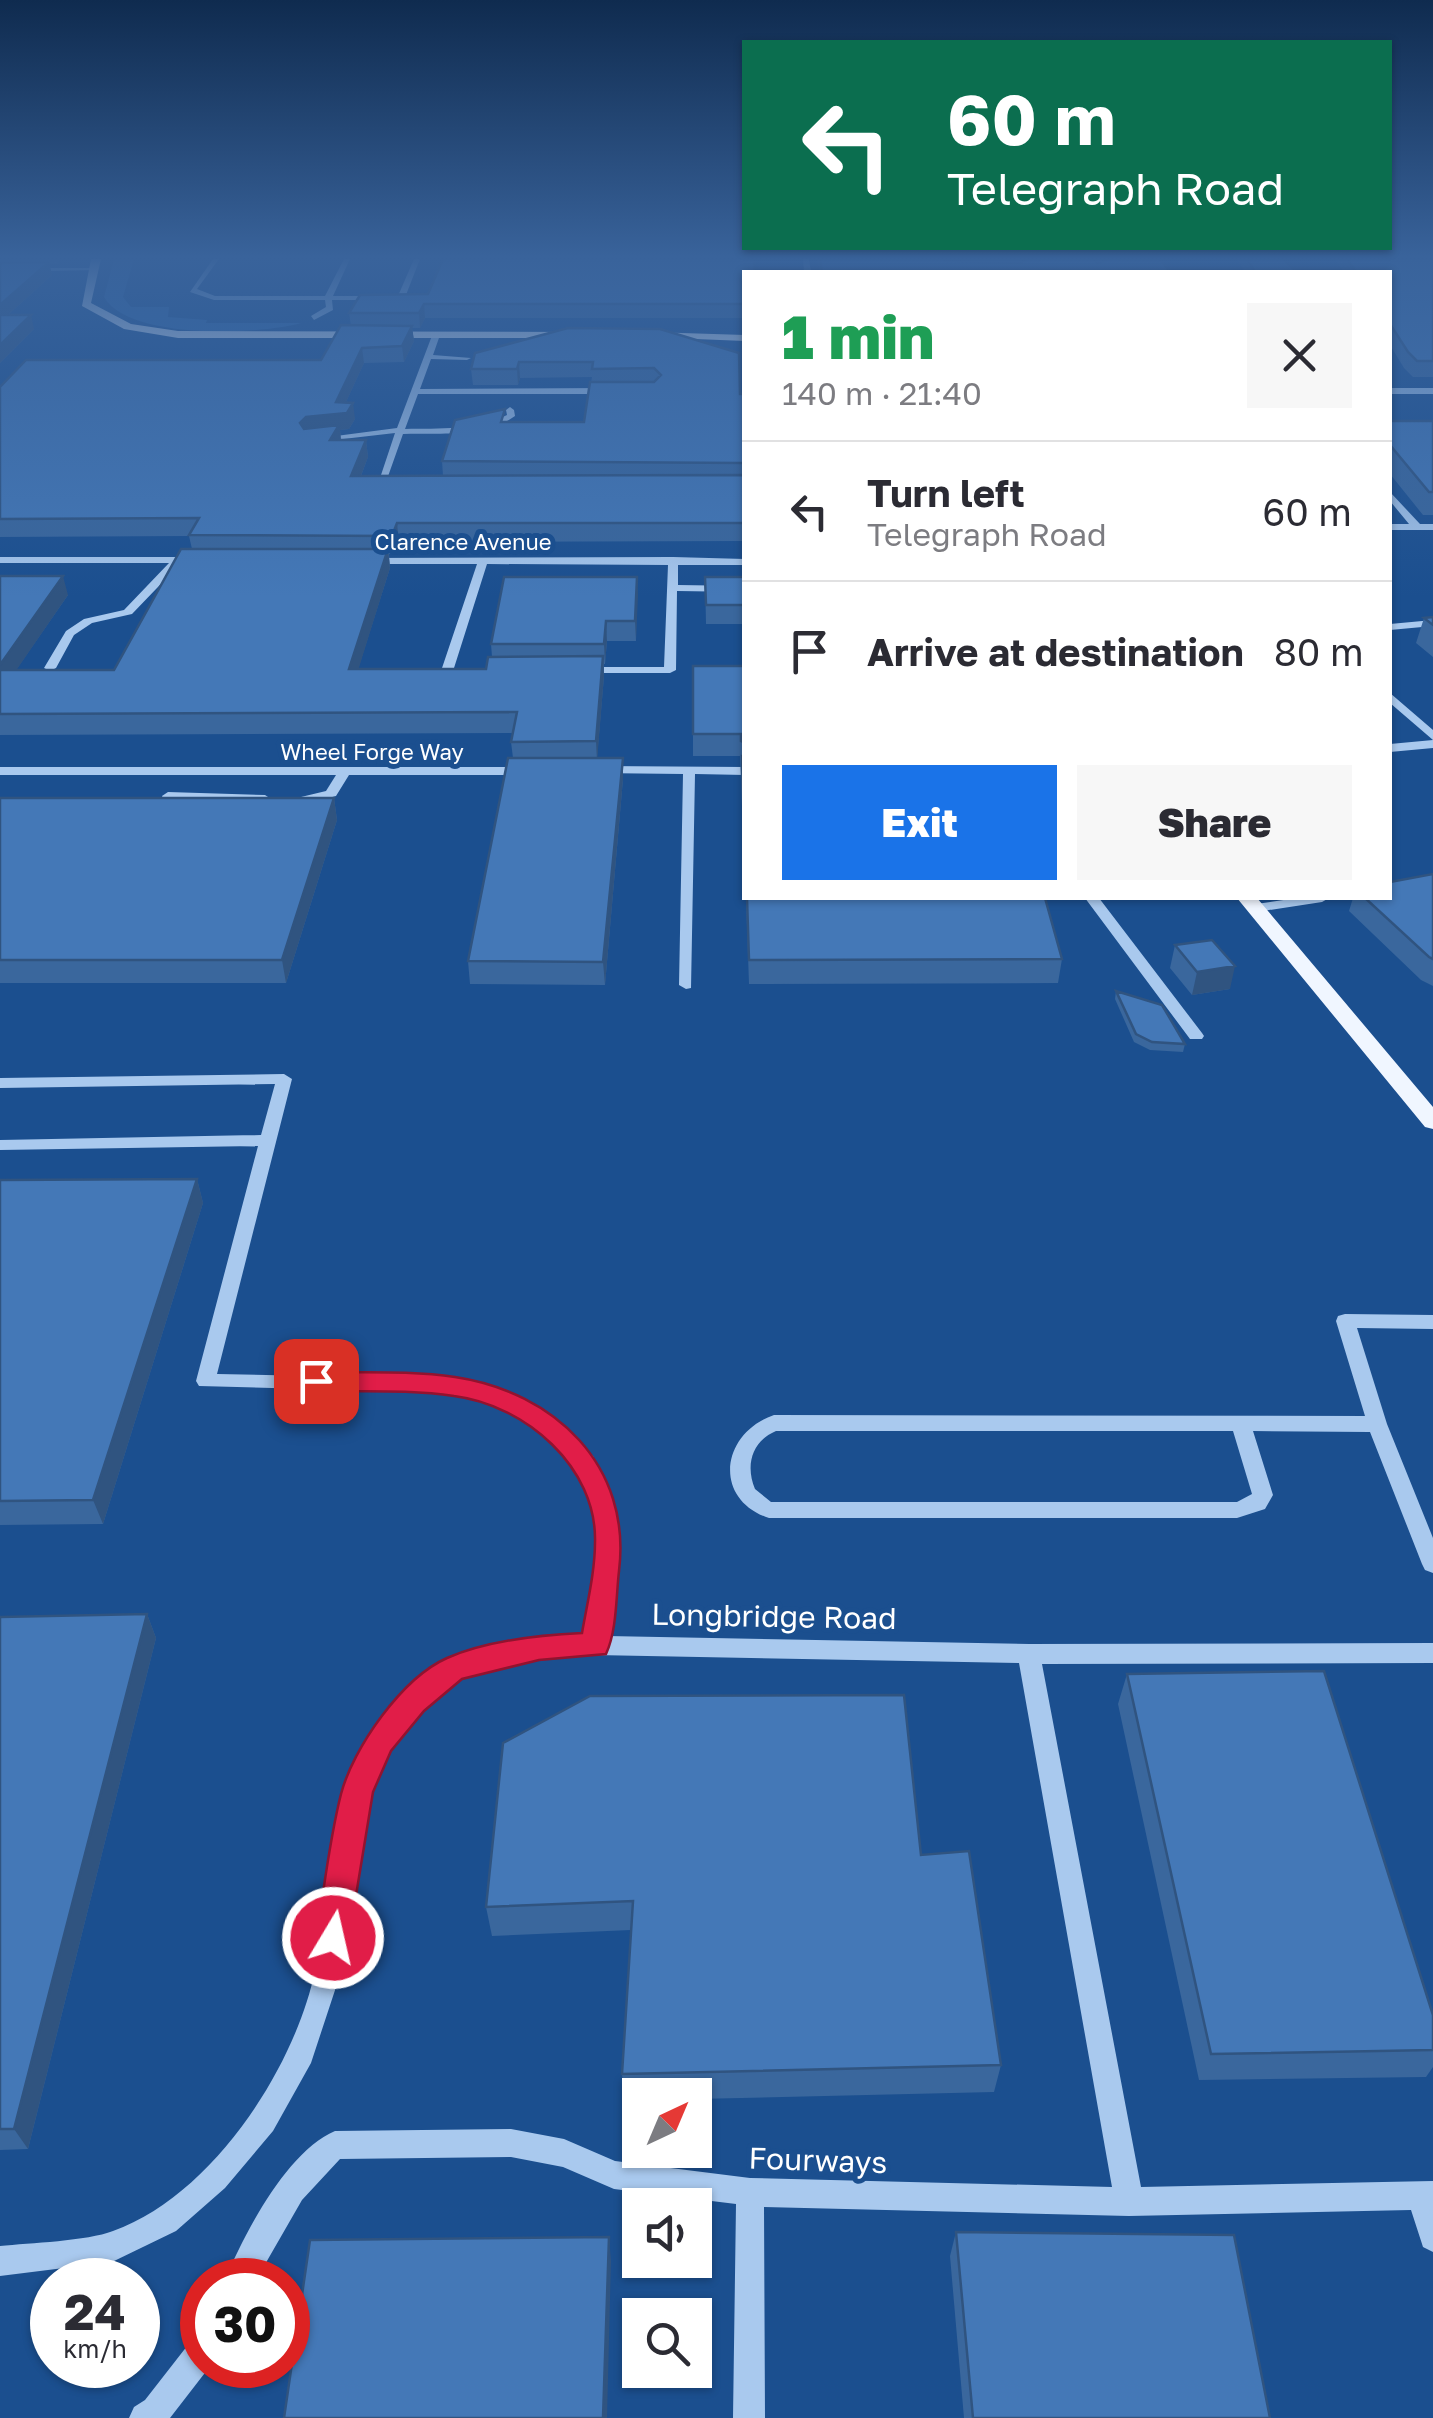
<!DOCTYPE html>
<html lang="en">
<head>
<meta charset="utf-8">
<style>
	:root { --surface:#fff; --page:#f7f7f7; --text:#2b2b33; --muted:#7c7c81; --line:#e1e1e2; --accent:#1a73e8 }
	body { margin:0; font-family:"Golos Text",sans-serif; background:var(--page); color:var(--text); height:100vh; display:flex; flex-direction:column; font-size:38px; white-space:nowrap }
	* { box-sizing:border-box; margin:0 }
	p { font-size:32px; color:var(--muted) }
	.icon { flex:none; width:55px; height:55px; fill:none; stroke:currentColor; stroke-width:2; stroke-linecap:round; stroke-linejoin:round }
	.map { position:relative; flex:1; overflow:hidden }
	.drawer { position:absolute; left:742px; top:270px; width:650px; height:630px; display:flex; flex-direction:column; background:var(--surface); border-radius:0px; box-shadow:0 2px 8px #0004 }
	.drawer>* { flex:none }
	.hud { position:absolute; left:742px; top:40px; width:650px; height:210px; border-radius:0px; box-shadow:0 2px 8px #0004; background:#0b6e4f; color:#fff; overflow:hidden }
	.needle { width:65px; rotate:44deg }
	.tools { position:absolute; left:622px; top:2078px; display:grid; gap:20px }
	.tools a { display:grid; place-items:center; width:90px; height:90px; border-radius:0px; background:var(--surface); box-shadow:0 2px 8px #0004; font-size:50px }
	.speed { position:absolute; left:30px; top:2258px; display:flex; gap:20px; font-size:50px; font-weight:700; text-align:center }
	.speed>* { display:grid; place-content:center; width:130px; height:130px; border-radius:50%; background:var(--surface); box-shadow:0 2px 8px #0004; line-height:1 }
	.speed small { font-size:25px; font-weight:400 }
	.speed .limit { border:15px solid #d22; background:#fff; color:#111 }
	.pin { position:absolute; display:grid; place-items:center; width:85px; height:85px; color:#fff; margin:-42px; border-radius:20px; box-shadow:0 5px 15px #0006 }
	.me { position:absolute; width:110px; margin:-55px; rotate:9deg; stroke-linejoin:round; filter:drop-shadow(0 0 8px #0008) }
	.turn { display:flex; align-items:center; gap:35px; height:210px; padding:0 40px; font-size:45px }
	.turn .icon { width:130px; height:130px; stroke-width:2.5 }
	.turn b { display:block; font-size:70px; line-height:85px }
	.round { display:grid; place-items:center; flex:none; width:105px; height:105px; border-radius:0px; background:var(--page) }
	.headline { display:flex; align-items:center; justify-content:space-between; height:170px; padding:0 40px }
	h1 { font-size:60px; font-weight:800; line-height:75px; color:#1e9e55 }
	.cta { display:flex; gap:20px; margin-top:auto; padding:20px 40px }
	.cta a { flex:1; height:115px; border-radius:0px; background:var(--accent); color:#fff; font-size:40px; font-weight:800; line-height:115px; text-align:center }
	.cta a+a { background:var(--page); color:var(--text) }
	ul { padding:0; list-style:none }
	li { display:flex; align-items:center; gap:30px; height:140px; padding:0 40px; border-top:2px solid var(--line) }
	li div { flex:1 }
	li b { display:block; font-size:38px }
	li em { font-style:normal }
	.map>svg:first-child { display:block }
	.green { fill:#2e69ad }
	.lines { fill:none; stroke-linecap:round; stroke-linejoin:round }
	.minor { fill:#a9c9ee; fill-rule:evenodd }
	.major { fill:#f0f6ff; fill-rule:evenodd }
	.wall { fill:#3a679d }
	.shaded-wall { fill:#305480 }
	.building { fill:#4478b7; stroke:#305480; stroke-width:2.5 }
	.route { fill:#e11d48; stroke:#92132f; stroke-width:2.5 }
	.labels { text-anchor:middle; dominant-baseline:central; stroke-width:10; stroke-linejoin:round; paint-order:stroke }
	.far-street-label { font-size:22px; fill:#fff; stroke:#1b4f8f }
	.near-street-label { font-size:30px; fill:#fff; stroke:#1b4f8f }
</style>
</head>
<body>
<div class="map">
<svg width="1433" height="2418" viewBox="0 0 1433 2418">
	<rect width="100%" height="100%" fill="#1b4f8f"/>
	<path class="green" d="M114,259H134L123,297L131,307H169L168,317L207,320L206,323H301C260,335 128,340 104,297Z"/>
	<g class="lines">
		<path class="minor" d="M213,259H219L197,289L215,296H325L344,259H350L333,296H398L414,259H420L404,300H332L333,310L314,320L311,316L326,307L325,300H214L190,292Z
			M803,259H809L811,272H804Z
			M0,268H92L95,270L0,272Z
			M433,333L440,335L433,355L471,358L467,360L431,359L420,389L610,388L614,391L610,394H418L405,429C439,428 476,431 507,415L506,410L510,407L514,410L515,416C485,438 440,433 403,434L386,482L399,485L394,488L377,487L395,433L317,442L313,439L397,428Z
			M1390,388H1433V394H1390Z
			M1390,492L1420,524H1433V530H1390V524H1409L1390,501Z
			M0,557H199L204,560L199,563H181L132,614L92,623L74,635L56,668L50,671L44,668L66,631L84,619L124,610L169,563H0Z
			M673,557L745,559V565H678V585L745,586V592L677,591L676,670L670,673H581L575,670L581,667H664L668,565L487,564L454,668H465L471,671C464,677 448,677 441,671L477,564H365L360,561L365,558Z
			M1433,620V626L1390,630V624Z
			M1390,693L1433,730V740L1390,703Z
			M1433,740V748L1390,752V744Z
			M600,766L745,767V775L695,774L691,988L686,989L679,985L683,774L596,773L594,770Z
			M0,767H529L535,771L529,775H349L336,796L306,804L301,803V797L326,791L336,775H0Z
			M168,792L265,795L271,799L265,803L163,799L162,796Z
			M1085,898H1099L1202,1033L1204,1036L1202,1039H1190Z
			M1297,898H1329L1322,902L1256,912L1249,908L1256,904Z
			M284,1074L292,1079L217,1374L456,1379L519,1398L554,1420L593,1456L611,1501L620,1540L607,1636L1029,1644L1433,1643V1663L1042,1664L1141,2187L1433,2181V2252L1423,2247L1411,2210L1129,2216L764,2207L765,2418H733L736,2204L614,2189L563,2167L511,2157L340,2159L302,2200L256,2280H225C244,2234 287,2151 335,2131L511,2129L564,2139L615,2161L750,2178L1112,2187L1019,1663L595,1655L539,1657L461,1677L421,1708L388,1749L369,1791L340,1975L311,2063L273,2131L225,2188L176,2231L112,2262L0,2276V2246C30,2243 87,2241 113,2231C211,2196 294,2070 315,1971C323,1929 329,1886 336,1843C339,1826 340,1808 345,1791C362,1734 401,1697 446,1662L454,1659L539,1637L585,1636L598,1540L591,1501L577,1466L540,1430L505,1408L456,1393L199,1386L196,1381L258,1146L0,1150V1140L261,1135L275,1084L0,1088V1078Z
			M1345,1314L1433,1315V1329L1357,1328L1387,1424L1433,1538V1573L1425,1570L1422,1564L1370,1432L1253,1431L1273,1495L1265,1509L1237,1518H769C712,1499 721,1433 774,1415L1365,1416L1336,1321L1338,1316ZM776,1431H1233L1252,1494L1237,1502H771L755,1489C745,1465 752,1441 776,1431Z
			M202,2337V2365H211L170,2418H129L134,2407L145,2400L191,2341Z"/>
		<path class="major" d="M91,259H101L91,303L131,324L178,331L570,332L576,335L570,338H178L124,329L82,306Z
			M650,332L745,335V341L646,337Z
			M1237,898H1257L1433,1107V1129L1425,1127Z"/>
	</g>
	<path class="wall" d="M0,259H60L58,264H49L52,275L8,315L34,329L0,363Z
		M817,259H1160L1170,272H820Z
		M1237,259H1283L1297,272H1245Z
		M1335,259H1433V377H1413L1404,368L1390,345V272H1344Z
		M745,272V318H425L420,328H412L414,341L404,362L364,363L346,402L355,419L349,429L340,430L341,440H366L368,457L361,476H443L442,461L506,422H584L592,377L520,378L518,385H473L471,369L568,328L740,394H745V541L399,542L395,554H389L390,568L358,669H486L492,657L491,644L637,577L636,641H607L605,664H604V676L597,758L623,779L605,985L470,984L468,961L513,758L511,742L513,733L0,735V576L68,595L16,670H114L192,549L189,536L0,537V387L321,360L351,326L349,313L428,294Z
		M1390,421H1433V515H1423L1390,474Z
		M705,577H745V624H706Z
		M1433,617V657L1416,643L1424,618Z
		M693,666H745V883L740,756H693Z
		M0,798H334L337,820L286,983H0Z
		M1433,874V986L1421,980L1349,911L1353,898H1390Z
		M746,898H1045L1062,959L1058,983L749,984Z
		M1175,945L1230,989L1192,995L1170,968Z
		M1116,991L1185,1044L1183,1052L1150,1050L1134,1042L1115,999Z
		M197,1179L203,1203L103,1524L0,1525V1180Z
		M147,1614L156,1638L28,2149L0,2150V1617Z
		M1127,1674L1433,2015V2067L1426,2077L1199,2080L1118,1704Z
		M921,1855L1001,2065L994,2092L695,2099V2095H640V2100L625,2101L622,2074L631,1930L492,1936L486,1907Z
		M956,2232L1270,2418H964L950,2256Z"/>
	<path class="shaded-wall" d="M49,262L52,275L0,322V305Z
		M424,304L425,318L420,328L419,313Z
		M31,315L34,329L0,363V345Z
		M412,326L414,341L404,362L402,346Z
		M362,348L364,363L341,413L353,403L355,419L349,429L340,430L341,442L303,440L300,423L306,417L336,402Z
		M519,362L520,378L518,385L517,369Z
		M366,440L368,457L354,494L351,476Z
		M397,523L399,542L395,554L392,536Z
		M388,549L390,568L352,690L349,669Z
		M63,576L68,595L2,691L0,684V665Z
		M637,577L638,596L636,641L635,621Z
		M606,621L607,641L605,664L604,644Z
		M603,656L604,676L597,762L596,741Z
		M623,758V779L605,985L603,962Z
		M334,798L337,820L286,983L282,960Z
		M1235,966L1230,989L1192,995L1197,972Z
		M197,1179L203,1203L103,1524L93,1500Z
		M147,1614L156,1638L28,2149L14,2129Z
		M609,2237L611,2261L607,2418H603Z"/>
	<path class="building" d="M443,259H754L755,272H745V304H424L419,313H349L360,295L428,294Z
		M820,259H943L946,261L1021,263L1025,259H1093L1098,263L1107,260L1106,259H1160L1170,272H822Z
		M1247,259H1283L1297,272H1255Z
		M1347,259H1433V361H1417L1408,352L1390,324V272H1356Z
		M49,262L0,305V263Z
		M0,315H31L0,345Z
		M341,325L412,326L402,346L362,348L336,402L353,403L347,413L306,417L300,423L304,429L339,425L330,440H366L351,476L745,475V523H397L392,536L189,535L199,518L0,519V387L26,360H321Z
		M568,328L660,329L739,353L740,394H745V463L442,461L455,420L505,409L501,422H584L590,382H654L661,375L654,368L592,369L593,362H519L517,369H471L475,353Z
		M1390,421H1433V492H1429L1390,445Z
		M181,549H388L349,669H486L488,657L603,656L596,741L511,742L517,712L0,714V670H114Z
		M0,576H63L0,665Z
		M504,577H637L635,621H606L604,644H491Z
		M705,577H745V605H706Z
		M1433,617V625L1424,618Z
		M693,666H745V743L741,741V734H693Z
		M742,756H745V852Z
		M508,758H623L603,962L468,961Z
		M0,798H334L282,960H0Z
		M1433,874V959L1429,957L1365,898H1390V882Z
		M747,898H1045L1062,959L749,960Z
		M1212,940L1235,966L1197,972L1175,945Z
		M1116,991L1162,1005L1185,1044L1152,1042L1136,1034Z
		M197,1179L93,1500L0,1501V1180Z
		M147,1614L14,2129H0V1617Z
		M1324,1671L1433,2015V2050L1211,2054L1127,1674Z
		M904,1695L921,1855L969,1851L1001,2065L622,2074L633,1901L486,1907L503,1743L590,1696Z
		M956,2232L1234,2235L1270,2418H973Z
		M609,2237L603,2418H284L310,2240Z"/>
	<linearGradient id="sky" x2="0" y2="1"><stop stop-color="#0f2b4f"/><stop offset="0.43" stop-color="#39639b"/><stop offset="1" stop-color="#39639b" stop-opacity="0"/></linearGradient>
	<rect width="1433" height="597" fill="url(#sky)"/>
	<path class="route" d="M316,1372C362,1373 410,1370 455,1377C555,1392 632,1466 619,1571C616,1597 617,1630 606,1654L539,1660L462,1679L424,1711L391,1751L373,1792L349,1938L345,1950L333,1954L321,1950L316,1938C324,1891 329,1841 341,1794C353,1748 402,1678 447,1658C488,1640 539,1635 582,1633C587,1604 595,1572 595,1542C597,1467 525,1405 454,1396C409,1389 362,1392 316,1391L308,1388L304,1381L308,1375Z"/>
	<g class="labels">
		<g class="far-street-label">
			<text x="463" y="541">Clarence Avenue</text>
			<text x="372" y="751">Wheel Forge Way</text>
		</g>
		<g class="near-street-label">
			<text transform="translate(774 1616) rotate(1)">Longbridge Road</text>
			<text transform="translate(818 2160) rotate(2)">Fourways</text>
		</g>
	</g>
</svg>
<div class="tools">
<a><svg class="needle" viewBox="-14 -14 28 28"><path d="M0-13l5 13h-10z" fill="#e53935"/><path d="M0 13l5-13h-10z" fill="#7c7c81"/></svg></a>
<a><svg class="icon" aria-label="sound" viewBox="0 0 24 24"><path d="M4 9h4l5-4v14l-5-4H4zM17 9q2 3 0 6"/></svg></a>
<a><svg class="icon" aria-label="search" viewBox="0 0 24 24"><circle cx="10" cy="10" r="6"/><path d="M15 15l6 6"/></svg></a>
</div>
<div class="speed"><div>24<small>km/h</small></div><div class="limit">30</div></div>
<div class="pin" style="left:316px;top:1381px;background:#d93025"><svg class="icon" aria-label="arrive" viewBox="0 0 24 24"><path d="M6 21V4h12l-3 4 3 4H6"/></svg></div>
<svg class="me" style="left:333px;top:1938px" viewBox="-20 -20 40 40"><circle r="17" fill="#e11d48" stroke="#fff" stroke-width="3"/><path d="M0-11L8 9 0 5-8 9z" fill="#fff"/></svg>
<div class="hud">
<div class="turn"><svg class="icon" aria-label="left" viewBox="0 0 24 24"><path d="M17 20v-9H6M10 6l-5 5 5 5"/></svg><div><b>60 m</b>Telegraph Road</div></div>
</div>
<section class="drawer">
<div class="headline"><div><h1>1 min</h1><p>140 m · 21:40</p></div><a class="round"><svg class="icon" aria-label="close" viewBox="0 0 24 24"><path d="M6 6l12 12M18 6L6 18"/></svg></a></div>
<ul>
<li><svg class="icon" aria-label="left" viewBox="0 0 24 24"><path d="M17 20v-9H6M10 6l-5 5 5 5"/></svg><div><b>Turn left</b><p>Telegraph Road</p></div><em>60 m</em></li>
<li><svg class="icon" aria-label="arrive" viewBox="0 0 24 24"><path d="M6 21V4h12l-3 4 3 4H6"/></svg><div><b>Arrive at destination</b></div><em>80 m</em></li>
</ul>
<div class="cta"><a>Exit</a><a>Share</a></div>
</section>
</div>
</body>
</html>
